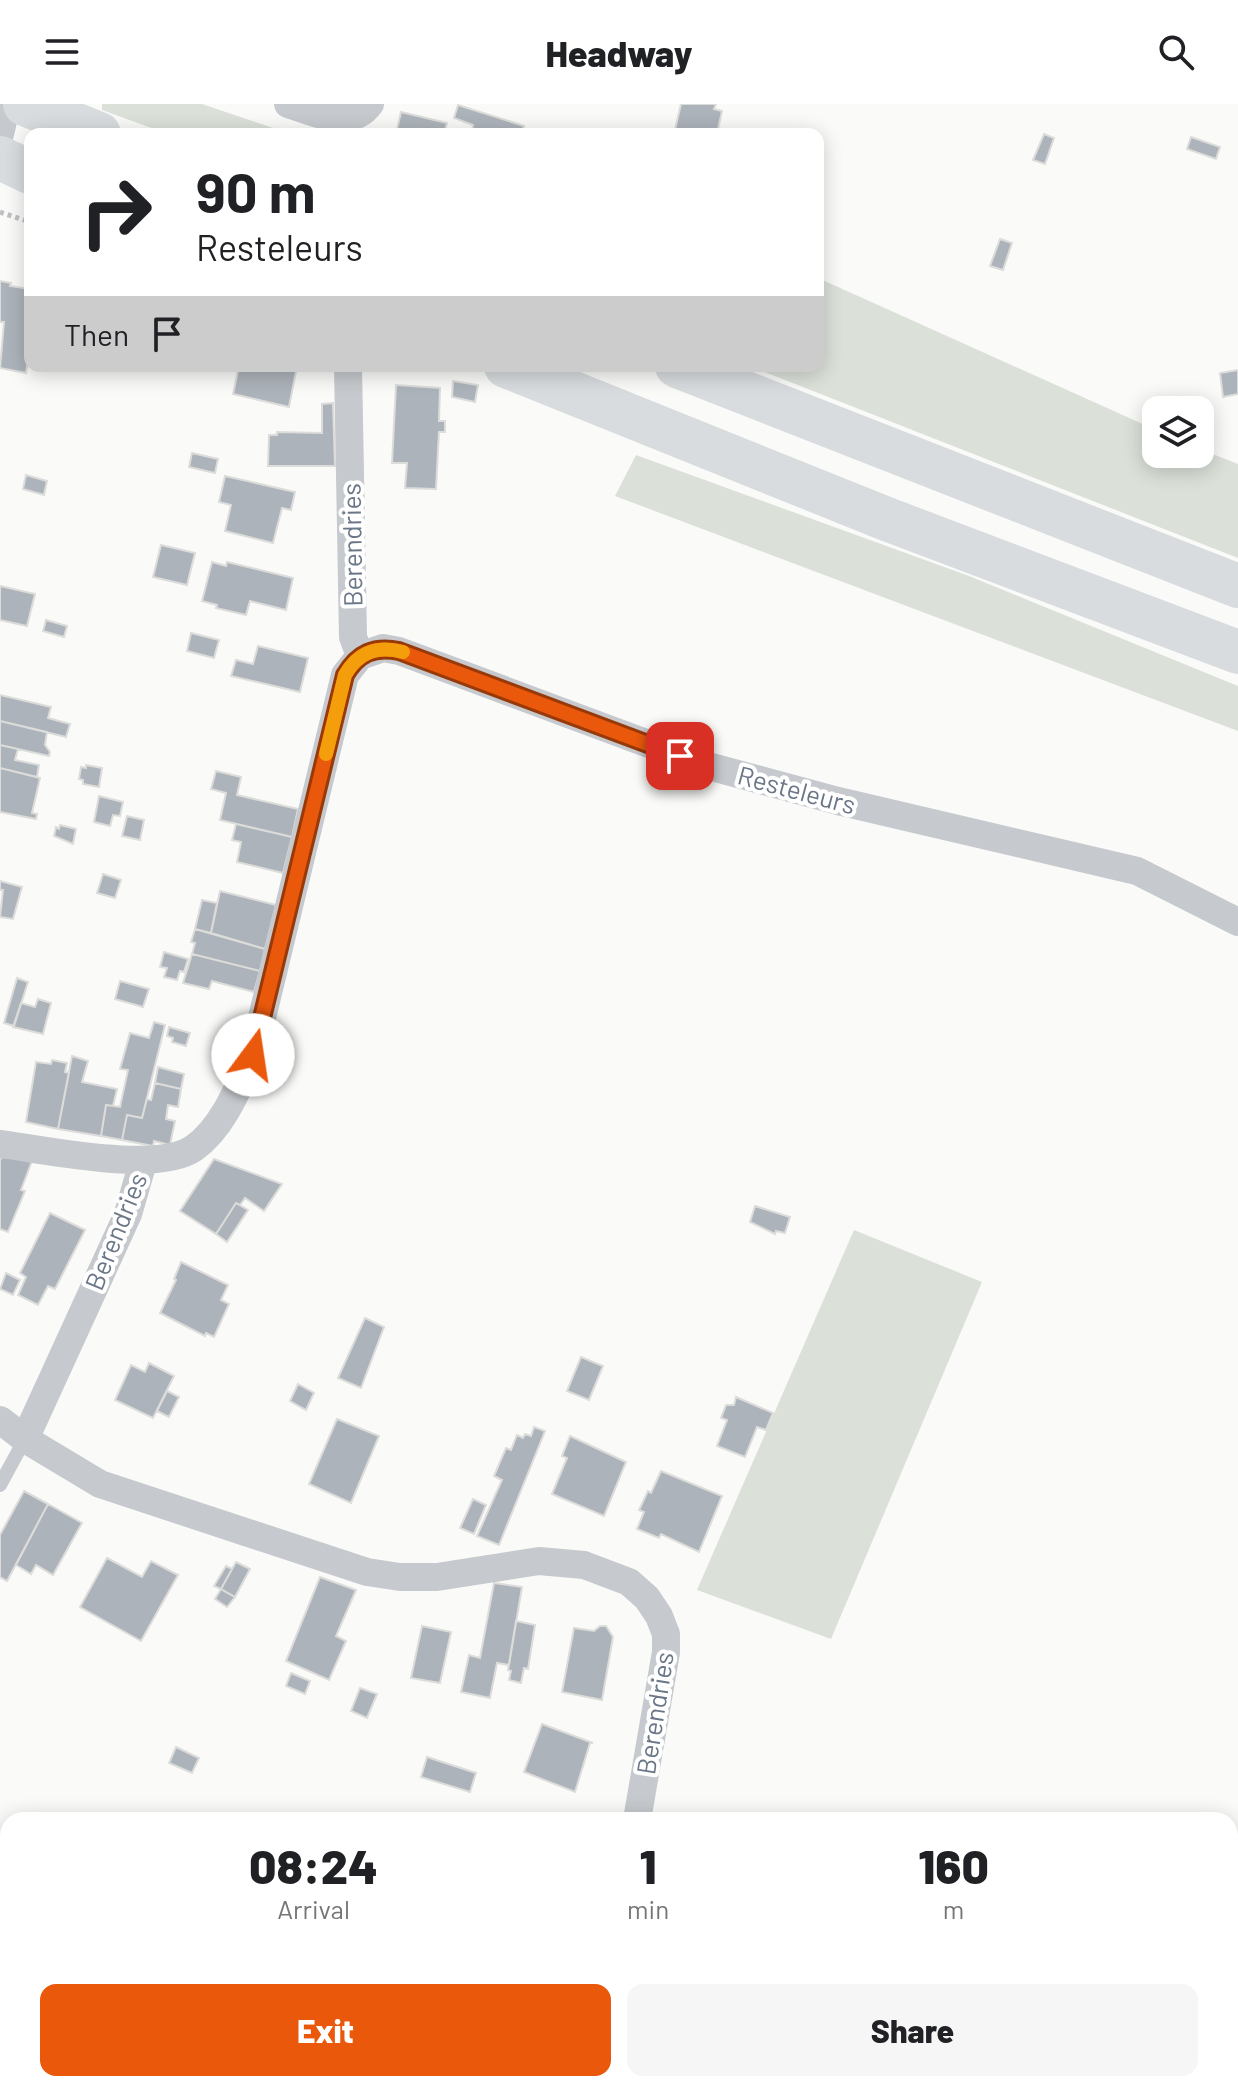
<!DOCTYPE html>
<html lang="en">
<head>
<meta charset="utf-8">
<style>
	:root { --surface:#fff; --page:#f6f6f6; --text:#202124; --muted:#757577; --accent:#ea580c }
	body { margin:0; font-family:Barlow,sans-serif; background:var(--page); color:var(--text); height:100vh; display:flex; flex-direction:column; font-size:30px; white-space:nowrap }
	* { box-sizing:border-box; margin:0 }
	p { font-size:26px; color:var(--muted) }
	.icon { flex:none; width:44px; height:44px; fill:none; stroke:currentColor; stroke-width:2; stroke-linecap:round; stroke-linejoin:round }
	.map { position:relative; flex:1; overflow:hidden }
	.drawer { position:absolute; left:0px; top:1708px; width:1238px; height:280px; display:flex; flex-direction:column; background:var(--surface); border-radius:24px 24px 0 0; box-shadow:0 4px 20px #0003 }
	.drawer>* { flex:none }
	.hud { position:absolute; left:24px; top:24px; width:800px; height:244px; border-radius:16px; box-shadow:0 4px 20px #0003; background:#fff; color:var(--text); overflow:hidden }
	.tools { position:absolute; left:1142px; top:292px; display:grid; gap:16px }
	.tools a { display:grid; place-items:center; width:72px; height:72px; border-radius:16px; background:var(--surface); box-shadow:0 4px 20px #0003; font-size:40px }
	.pin { position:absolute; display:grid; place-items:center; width:68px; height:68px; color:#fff; margin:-34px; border-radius:16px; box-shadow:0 4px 12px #0006 }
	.me { position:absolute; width:88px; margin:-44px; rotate:14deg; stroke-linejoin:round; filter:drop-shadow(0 0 6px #0008) }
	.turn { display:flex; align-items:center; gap:28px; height:168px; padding:0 40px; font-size:36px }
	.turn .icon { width:104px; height:104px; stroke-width:2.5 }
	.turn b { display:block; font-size:56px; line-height:68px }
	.then { display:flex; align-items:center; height:76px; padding:0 40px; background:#0003; gap:16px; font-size:30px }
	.eta { display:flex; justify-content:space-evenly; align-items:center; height:136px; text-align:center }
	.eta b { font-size:48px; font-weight:800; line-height:56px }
	.button { display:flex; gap:16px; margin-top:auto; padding:16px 40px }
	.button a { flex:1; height:92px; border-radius:16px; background:var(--accent); color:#fff; font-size:32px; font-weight:800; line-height:92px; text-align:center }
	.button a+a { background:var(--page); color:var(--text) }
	header { display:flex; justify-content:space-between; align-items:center; height:104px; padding:0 40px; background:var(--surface); font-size:36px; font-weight:800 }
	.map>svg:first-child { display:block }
	.green { fill:#dbe1d9 }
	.water { fill:#c0c8ce }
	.building { fill:#adb3ba; stroke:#dcdcda; stroke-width:2 }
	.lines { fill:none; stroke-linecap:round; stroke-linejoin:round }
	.path { stroke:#bec0c3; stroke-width:5; stroke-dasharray:4 4; stroke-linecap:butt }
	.lane { stroke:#c6c9cd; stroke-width:14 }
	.street { stroke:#c6c9cd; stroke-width:28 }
	.highway { stroke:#d8dcdf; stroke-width:44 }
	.route-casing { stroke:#983908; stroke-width:20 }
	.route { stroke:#ea580c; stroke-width:14 }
	.slow { stroke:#f59e0b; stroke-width:14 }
	.labels { text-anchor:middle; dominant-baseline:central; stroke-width:8; stroke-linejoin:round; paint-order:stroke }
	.street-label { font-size:26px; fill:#6b7787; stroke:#fff }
</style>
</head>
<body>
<header><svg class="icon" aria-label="menu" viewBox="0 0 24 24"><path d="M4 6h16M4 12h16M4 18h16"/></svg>Headway<svg class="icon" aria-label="search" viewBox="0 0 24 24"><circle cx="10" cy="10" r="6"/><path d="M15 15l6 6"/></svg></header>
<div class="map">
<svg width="1238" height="1988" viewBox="0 0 1238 1988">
	<rect width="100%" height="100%" fill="#fafaf8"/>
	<path class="green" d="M102,0H202L291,30H168L102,6Z
		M818,174L1156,326V350H1200V345L1238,360V454L749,262H818Z
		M636,351L969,472L1238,582V627L615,392Z
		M854,1126L982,1178L831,1535L697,1486Z
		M0,1932L8,1938V1980H49L54,1988H0Z"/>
	<path class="water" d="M0,1842L8,1845V1938L0,1932Z
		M49,1980H131V1988H54Z"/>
	<path class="building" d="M681,0H716L714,5L722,7L717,30H674Z
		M458,1L524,22L521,30H481L472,27L473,21L454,14Z
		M401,8L447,19L444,30H396Z
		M1044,30L1054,34L1045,60L1033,56Z
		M1191,33L1220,43L1216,55L1187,45Z
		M1000,135L1012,139L1003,166L990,162Z
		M0,177L11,179L10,182L30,185V245L26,269L0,264L4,218H0Z
		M239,262H297L289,303L233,290Z
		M1238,266V290L1223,293L1220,269Z
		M453,277L478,281L475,298L452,293Z
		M396,281L440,284L439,317H445V328H439L436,385L405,384L407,359H392Z
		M333,299L335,362H268L269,331H277V328L322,329V300Z
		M192,349L218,355L215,369L189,363Z
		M26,371L47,377L44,391L23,385Z
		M225,372L295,388L291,406L282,404L273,439L225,427L231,401L219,398Z
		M161,441L195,449L187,481L153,473Z
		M212,458L226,462L227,458L293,474L286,506L250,497L246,511L216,504L217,501L202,497Z
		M0,482L35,490L27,522L0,516Z
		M46,516L67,522L64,533L43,527Z
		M191,529L219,536L214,554L187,547Z
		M258,542L308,554L300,588L231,572L236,556L253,560Z
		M0,591L51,603L48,614L70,620L66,633L0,617Z
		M0,617L47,628L45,641L50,648L49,652L0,641Z
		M0,641L18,645L15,656L39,661L37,673L0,664Z
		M86,661L102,664L99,683L83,680V676L79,675L81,663L86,664Z
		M0,664L40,674L32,709L37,710L36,715L0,708Z
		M216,667L241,673L237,691L298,705L292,733L220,716L226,689L211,685Z
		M99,692L123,698L120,712L113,711L110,722L94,718Z
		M127,712L144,716L140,736L122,732Z
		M236,720L292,733L283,769L237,758L241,738L232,736Z
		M60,721L76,725L73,740L54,732L56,723L59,725Z
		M103,770L121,776L115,794L97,789Z
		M0,777L22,783L13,815L0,813L3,786H0Z
		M220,787L276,801L265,845L211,829Z
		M202,796L217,799L211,829L195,825Z
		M195,825L265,845L260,867L192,850L195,839L191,838Z
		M164,848L188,855L184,868L180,867L177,876L164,873L167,864L160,863Z
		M192,850L260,867L254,888L212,877L209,885L183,879Z
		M17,874L28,878L14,922L4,919Z
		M120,877L149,885L143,903L115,895Z
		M38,895L51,899L43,930L13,923L21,899L35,903Z
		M154,918L165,921L142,1014L127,1011L122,1036L101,1032L106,1001L120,1003L128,966L120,965L130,929L149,934Z
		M169,923L190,929L186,942L172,938L173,934L167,932Z
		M72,952L88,957L82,978L117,985L113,1002L106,1001L101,1032L58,1025Z
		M52,956L67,959L65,968L69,969L58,1025L26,1018L36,958L51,960Z
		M158,963L184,970L181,985L155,979Z
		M155,979L181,985L178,1003L168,1001L166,1015L175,1017L170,1041L154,1037L153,1042L122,1036L127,1011L142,1014L147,995L151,996Z
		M4,1050L32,1057L21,1086L25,1087L8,1128L0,1125V1056Z
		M214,1055L282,1080L264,1107L245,1094L240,1101L236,1099L216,1130L180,1107Z
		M236,1099L248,1106L227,1138L216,1130Z
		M755,1102L790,1113L785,1129L776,1127L775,1130L750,1118Z
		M50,1109L85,1126L55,1185L48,1182L38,1201L18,1191L26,1173L20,1169Z
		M181,1158L228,1181L221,1196L229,1200L214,1233L206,1229L205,1232L160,1209L176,1176L174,1175Z
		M6,1169L20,1176L13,1191L0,1185Z
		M365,1214L384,1223L361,1284L338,1274Z
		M581,1253L603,1262L589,1296L567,1287Z
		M149,1259L174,1272L153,1314L115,1296L131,1261L145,1268Z
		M298,1280L314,1289L306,1306L290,1297Z
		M167,1287L179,1293L169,1313L157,1307Z
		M736,1293L773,1309L766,1326L757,1323L745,1353L717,1342L727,1316L721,1314L726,1301H734Z
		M337,1315L379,1332L351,1399L309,1380Z
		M534,1323L545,1327L499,1441L477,1432L502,1376L494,1372L506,1344L511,1346L517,1331L523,1334L525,1330L531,1332Z
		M570,1332L626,1358L604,1412L552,1390L567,1354L562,1352Z
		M661,1367L722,1392L699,1448L661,1430L659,1434L637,1425L644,1408L639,1406L648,1387L651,1389Z
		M24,1387L48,1400L7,1477L0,1473V1431Z
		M473,1395L486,1401L474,1430L460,1424Z
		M48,1400L82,1419L53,1471L36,1461L31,1470L16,1461Z
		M107,1454L142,1473L151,1457L178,1471L141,1537L80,1503Z
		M236,1458L250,1465L235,1493L221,1485Z
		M226,1462L232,1465L221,1485L214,1482Z
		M320,1473L356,1486L336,1532L346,1537L329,1576L286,1557Z
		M494,1479L522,1483L509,1561L497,1559L490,1594L461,1588L469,1551L480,1554Z
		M221,1485L235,1493L227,1503L215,1495Z
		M516,1517L535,1521L528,1565L524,1564L521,1579L509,1576L511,1567L508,1566Z
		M422,1522L451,1528L440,1579L411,1574Z
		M600,1522H606L613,1533L602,1596L562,1588L574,1524L594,1527Z
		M291,1569L310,1577L305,1590L286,1582Z
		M360,1584L377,1590L367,1614L351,1607Z
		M542,1620L593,1639H590L575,1688L524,1668Z
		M176,1643L199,1654L192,1669L169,1659Z
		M427,1653L476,1669L470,1688L421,1673Z
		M508,1710L527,1716H506Z
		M197,1980H246L263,1988H193Z
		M440,1980H505L522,1987L436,1988Z"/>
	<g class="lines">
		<path class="path" d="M0,108L30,118"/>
		<path class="lane" d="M0,1381L25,1335"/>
		<path class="street" d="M288,0C314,8 350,27 370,0
			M0,30L7,0
			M360,552L383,544L399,547L708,662L838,697L1137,767L1238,818
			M0,1040C47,1046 157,1070 194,1044C223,1024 239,982 253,951L345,571L360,552L353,533L348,262
			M0,1316L25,1335L100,1380L367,1468L400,1473H437L539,1457L584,1461L629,1478L647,1494L659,1512L666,1530V1548L637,1716
			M25,1335L128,1110L143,1058
			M581,1988L583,1980"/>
		<path class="highway" d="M25,0L99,30
			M0,54L30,68
			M506,262L884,414L1238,548
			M677,262L1238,482"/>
	</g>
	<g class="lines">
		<defs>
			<path id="route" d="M253,951L345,571C358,549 374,542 399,547L680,652"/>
		</defs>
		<use href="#route" class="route-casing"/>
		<use href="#route" class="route"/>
		<path class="slow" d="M326,650L345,571C358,548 378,541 403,548"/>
	</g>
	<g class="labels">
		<g class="street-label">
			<text transform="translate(351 441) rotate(-91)">Berendries</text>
			<text transform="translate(797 685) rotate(15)">Resteleurs</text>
			<text transform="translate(115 1127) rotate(-68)">Berendries</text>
			<text transform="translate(654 1609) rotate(-81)">Berendries</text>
		</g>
	</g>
</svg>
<div class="tools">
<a><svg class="icon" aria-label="layers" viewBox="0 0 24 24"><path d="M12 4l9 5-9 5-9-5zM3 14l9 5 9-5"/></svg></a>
</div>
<div class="pin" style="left:680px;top:652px;background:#d93025"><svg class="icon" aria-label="arrive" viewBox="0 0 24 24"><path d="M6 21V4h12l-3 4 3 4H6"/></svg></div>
<svg class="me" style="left:253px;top:951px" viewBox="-20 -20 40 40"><circle r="19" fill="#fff"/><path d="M0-13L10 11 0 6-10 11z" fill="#ea580c"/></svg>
<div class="hud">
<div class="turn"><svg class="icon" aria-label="right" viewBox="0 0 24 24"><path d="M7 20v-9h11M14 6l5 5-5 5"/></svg><div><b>90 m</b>Resteleurs</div></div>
<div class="then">Then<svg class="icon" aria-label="arrive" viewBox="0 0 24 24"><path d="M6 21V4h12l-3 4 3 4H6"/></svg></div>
</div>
<section class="drawer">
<div class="eta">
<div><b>08:24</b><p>Arrival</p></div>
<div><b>1</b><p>min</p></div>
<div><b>160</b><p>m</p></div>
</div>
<div class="button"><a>Exit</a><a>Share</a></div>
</section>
</div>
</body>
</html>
